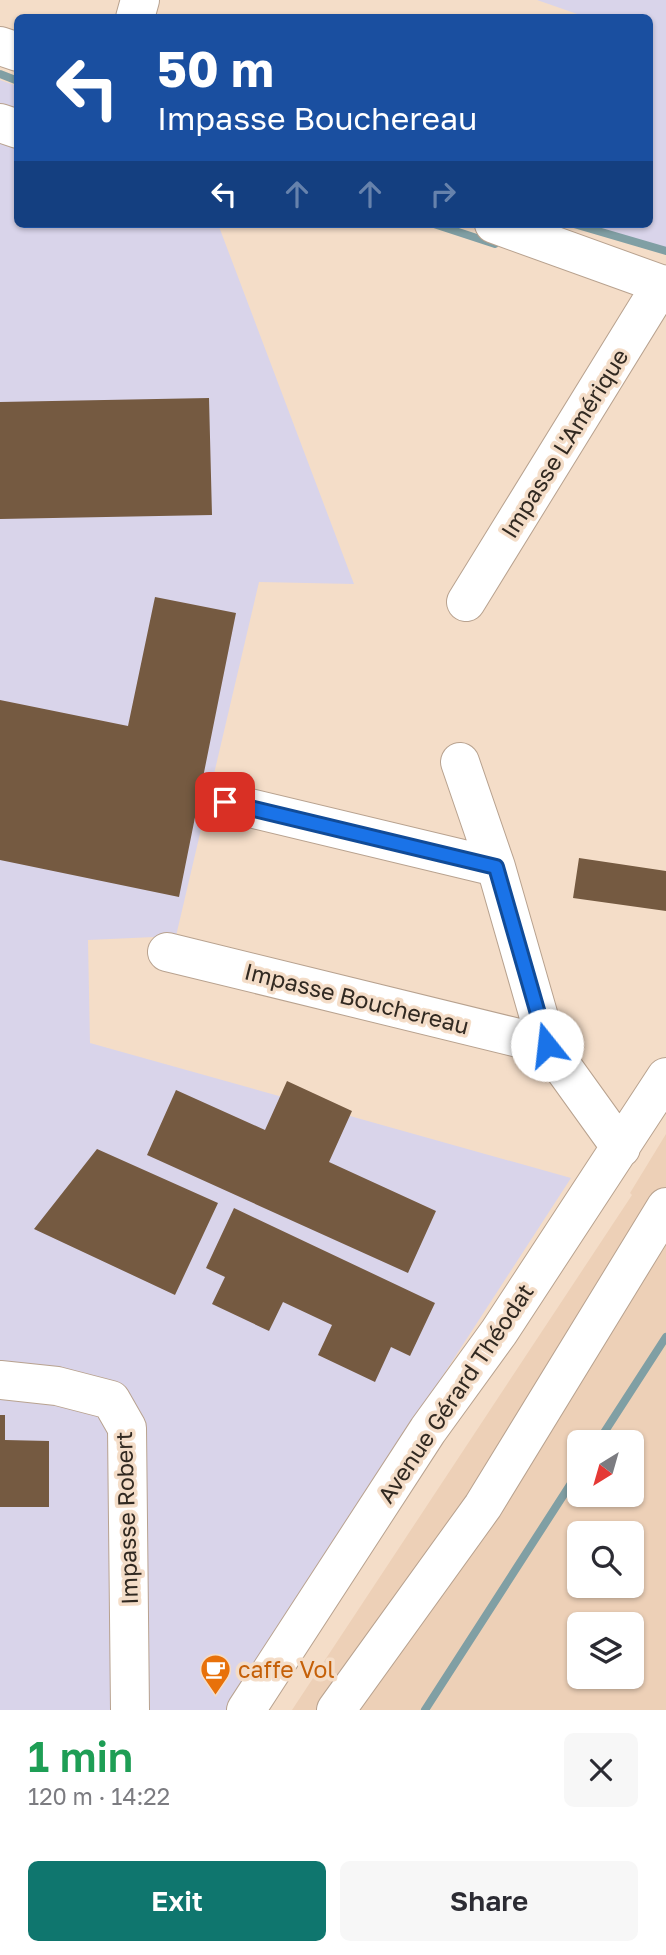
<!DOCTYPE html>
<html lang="en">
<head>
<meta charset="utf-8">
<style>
	:root { --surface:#fff; --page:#f7f7f7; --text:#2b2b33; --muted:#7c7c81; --accent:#0f766e }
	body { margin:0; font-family:"Golos Text",sans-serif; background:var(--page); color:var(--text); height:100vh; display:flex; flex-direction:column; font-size:26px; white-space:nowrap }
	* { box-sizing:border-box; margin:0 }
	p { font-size:23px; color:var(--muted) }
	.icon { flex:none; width:38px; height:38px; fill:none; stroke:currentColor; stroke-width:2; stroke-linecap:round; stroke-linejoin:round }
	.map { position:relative; height:1710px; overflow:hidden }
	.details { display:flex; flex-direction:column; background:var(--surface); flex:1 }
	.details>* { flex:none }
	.top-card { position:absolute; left:14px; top:14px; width:639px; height:214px; border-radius:10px; box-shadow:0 2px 5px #0004; background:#1a4fa0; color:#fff; overflow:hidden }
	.needle { width:46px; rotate:217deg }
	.buttons { position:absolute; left:567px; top:1430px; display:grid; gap:14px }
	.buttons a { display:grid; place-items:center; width:77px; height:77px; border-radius:10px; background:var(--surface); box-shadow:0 2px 5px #0004; font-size:35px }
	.pin { position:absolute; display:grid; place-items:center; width:60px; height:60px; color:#fff; margin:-30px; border-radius:14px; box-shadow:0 4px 10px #0006 }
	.me { position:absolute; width:77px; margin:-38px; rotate:344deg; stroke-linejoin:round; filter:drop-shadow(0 0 5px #0008) }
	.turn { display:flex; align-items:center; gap:24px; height:147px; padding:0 28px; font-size:32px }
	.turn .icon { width:91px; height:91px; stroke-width:2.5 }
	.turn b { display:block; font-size:49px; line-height:60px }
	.lanes { display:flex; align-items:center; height:66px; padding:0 28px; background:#0003; justify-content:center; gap:35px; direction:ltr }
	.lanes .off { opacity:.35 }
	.round { display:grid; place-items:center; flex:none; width:74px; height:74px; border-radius:10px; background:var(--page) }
	.headline { display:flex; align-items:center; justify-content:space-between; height:119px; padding:0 28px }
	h1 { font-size:42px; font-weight:600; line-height:52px; color:#1e9e55 }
	.button { display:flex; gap:14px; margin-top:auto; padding:14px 28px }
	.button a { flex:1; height:80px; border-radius:10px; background:var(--accent); color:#fff; font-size:28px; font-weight:600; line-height:80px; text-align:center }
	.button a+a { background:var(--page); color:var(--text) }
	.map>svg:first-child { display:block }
	.built { fill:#edd0b7; fill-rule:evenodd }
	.industrial { fill:#d9d4ea }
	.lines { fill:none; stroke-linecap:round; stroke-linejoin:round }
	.stream { stroke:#809fa4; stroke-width:8 }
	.building { fill:#755a41 }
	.minor-casing { stroke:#b8a28f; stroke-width:40 }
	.minor { stroke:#fff; stroke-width:38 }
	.route-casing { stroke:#114b97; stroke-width:18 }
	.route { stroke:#1a73e8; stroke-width:12 }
	.labels { text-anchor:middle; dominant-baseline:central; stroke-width:7; stroke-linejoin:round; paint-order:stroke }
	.street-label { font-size:23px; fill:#312921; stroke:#f4ddc8 }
	.food-label { font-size:23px; fill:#c56008; stroke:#f4ddc8; text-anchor:start }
</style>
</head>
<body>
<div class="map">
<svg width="666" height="1710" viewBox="0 0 666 1710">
	<rect width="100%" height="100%" fill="#f4ddc8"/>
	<path class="built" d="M666,1134V1710H292L632,1195L630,1193ZM579,1442H632V1494H579ZM579,1533H632V1586H579ZM579,1624H632V1676H579Z"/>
	<path class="industrial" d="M537,0H666V254L587,224H649V18L582,17L583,16Z
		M0,80L17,86L18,224H218L354,584L259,582L176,936L88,940L90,1043L571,1178L226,1710H0Z"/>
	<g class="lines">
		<path class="stream" d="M0,74L18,81
			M434,224L495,244
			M574,224L666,251
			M598,1442L666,1337
			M425,1710L579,1471"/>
	</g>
	<path class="building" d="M209,398L212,515L0,519V402Z
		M155,597L236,613L179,897L0,860V700L128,726Z
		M579,858L666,871V911L573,898Z
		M287,1081L352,1111L329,1162L436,1211L408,1273L147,1155L176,1090L265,1130Z
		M97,1149L218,1203L175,1295L34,1229Z
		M234,1208L435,1303L410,1356L391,1347L375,1382L318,1355L332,1325L283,1302L269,1331L212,1304L225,1277L206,1268Z
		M0,1415H5V1440L49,1441V1507H0Z"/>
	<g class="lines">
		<defs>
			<path id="minor" d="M135,18L140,0
				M0,46L18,52
				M0,123L18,129
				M494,224L666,286
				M466,602L662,284
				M460,762L496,867L547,1045L621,1148
				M225,802L496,867
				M167,952L547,1045
				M0,1380L57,1386L111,1400L127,1428L130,1710
				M246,1710L428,1430L499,1332L666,1077
				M336,1710L483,1506L666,1207"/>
		</defs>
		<use href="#minor" class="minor-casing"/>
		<use href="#minor" class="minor"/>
	</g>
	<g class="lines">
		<defs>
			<path id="route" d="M225,802L496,867L547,1045"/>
		</defs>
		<use href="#route" class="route-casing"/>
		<use href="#route" class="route"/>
	</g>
	<defs>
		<symbol id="cafe-pin" viewBox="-11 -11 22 30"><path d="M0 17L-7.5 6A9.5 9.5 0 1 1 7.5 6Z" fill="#e8710a" stroke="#f4ddc8"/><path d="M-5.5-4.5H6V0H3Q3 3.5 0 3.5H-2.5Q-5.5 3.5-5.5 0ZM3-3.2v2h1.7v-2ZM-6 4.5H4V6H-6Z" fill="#fff"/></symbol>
	</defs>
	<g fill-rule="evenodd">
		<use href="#cafe-pin" x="198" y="1652" width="35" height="47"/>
	</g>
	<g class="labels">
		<g class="street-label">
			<text transform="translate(564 443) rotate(-58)">Impasse L'Amérique</text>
			<text transform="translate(357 998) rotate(14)">Impasse Bouchereau</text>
			<text transform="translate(455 1393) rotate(-56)">Avenue Gérard Théodat</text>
			<text transform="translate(126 1518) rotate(-92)">Impasse Robert</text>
		</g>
		<g class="food-label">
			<text x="238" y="1669">caffe Vol</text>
		</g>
	</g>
</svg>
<div class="buttons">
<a><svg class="needle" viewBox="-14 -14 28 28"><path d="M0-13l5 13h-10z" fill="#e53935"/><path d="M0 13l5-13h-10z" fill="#7c7c81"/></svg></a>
<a><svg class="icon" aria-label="search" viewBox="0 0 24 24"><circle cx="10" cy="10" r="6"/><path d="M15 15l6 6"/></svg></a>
<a><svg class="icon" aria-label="layers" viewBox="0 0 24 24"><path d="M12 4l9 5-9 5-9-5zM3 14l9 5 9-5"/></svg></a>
</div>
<div class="pin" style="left:225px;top:802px;background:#d93025"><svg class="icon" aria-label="arrive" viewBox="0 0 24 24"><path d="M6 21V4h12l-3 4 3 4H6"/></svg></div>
<svg class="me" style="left:547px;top:1045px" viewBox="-20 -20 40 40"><circle r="19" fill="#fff"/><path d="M0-13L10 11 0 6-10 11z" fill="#1a73e8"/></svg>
<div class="top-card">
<div class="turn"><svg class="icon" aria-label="left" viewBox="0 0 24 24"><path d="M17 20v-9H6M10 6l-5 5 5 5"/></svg><div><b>50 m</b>Impasse Bouchereau</div></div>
<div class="lanes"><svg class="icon" aria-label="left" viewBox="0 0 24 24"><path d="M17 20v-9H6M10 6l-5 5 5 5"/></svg><svg class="icon off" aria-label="ahead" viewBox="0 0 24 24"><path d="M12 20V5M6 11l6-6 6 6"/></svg><svg class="icon off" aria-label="ahead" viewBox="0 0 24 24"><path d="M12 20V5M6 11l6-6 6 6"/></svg><svg class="icon off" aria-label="right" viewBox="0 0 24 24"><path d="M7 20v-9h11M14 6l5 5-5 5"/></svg></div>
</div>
</div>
<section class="details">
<div class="headline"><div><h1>1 min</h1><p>120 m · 14:22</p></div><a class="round"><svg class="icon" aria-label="close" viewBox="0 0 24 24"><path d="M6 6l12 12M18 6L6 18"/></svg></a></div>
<div class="button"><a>Exit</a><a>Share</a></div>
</section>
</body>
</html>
